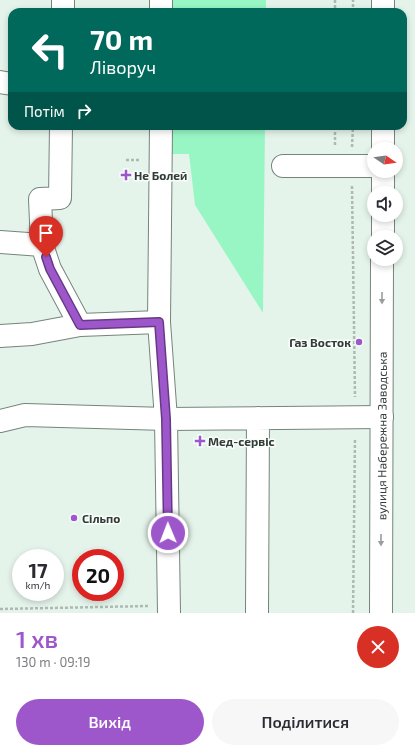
<!DOCTYPE html>
<html lang="uk">
<head>
<meta charset="utf-8">
<style>
	:root { --surface:#fff; --page:#f7f7f7; --text:#2b2b33; --muted:#7c7c81; --accent:#9e57cb }
	body { margin:0; font-family:"Exo 2",sans-serif; background:var(--page); color:var(--text); height:100vh; display:flex; flex-direction:column; font-size:15px; white-space:nowrap }
	* { box-sizing:border-box; margin:0 }
	p { font-size:13px; color:var(--muted) }
	.icon { flex:none; width:22px; height:22px; fill:none; stroke:currentColor; stroke-width:2; stroke-linecap:round; stroke-linejoin:round }
	.map { position:relative; height:613px; overflow:hidden }
	.side { display:flex; flex-direction:column; background:var(--surface); flex:1 }
	.side>* { flex:none }
	.guide { position:absolute; left:8px; top:8px; width:399px; height:122px; border-radius:12px; box-shadow:0 2px 6px #0003; background:#00695c; color:#fff; overflow:hidden }
	.needle { width:26px; rotate:103deg }
	.tools { position:absolute; left:367px; top:142px; display:grid; gap:8px }
	.tools a { display:grid; place-items:center; width:36px; height:36px; border-radius:50%; background:var(--surface); box-shadow:0 2px 6px #0003; font-size:20px }
	.speed { position:absolute; left:12px; top:549px; display:flex; gap:8px; font-size:20px; font-weight:700; text-align:center }
	.speed>* { display:grid; place-content:center; width:52px; height:52px; border-radius:50%; background:var(--surface); box-shadow:0 2px 6px #0003; line-height:1 }
	.speed small { font-size:10px; font-weight:400 }
	.speed .limit { border:6px solid #d22; background:#fff; color:#111 }
	.pin { position:absolute; display:grid; place-items:center; width:34px; height:34px; color:#fff; margin:-41px -17px; border-radius:50% 50% 50% 0; rotate:-45deg; box-shadow:0 0 4px #0007 }
	.pin .icon { rotate:45deg }
	.me { position:absolute; width:44px; margin:-22px; rotate:359deg; stroke-linejoin:round; filter:drop-shadow(0 0 3px #0008) }
	.turn { display:flex; align-items:center; gap:14px; height:84px; padding:0 16px; font-size:18px }
	.turn .icon { width:52px; height:52px; stroke-width:2.5 }
	.turn b { display:block; font-size:28px; line-height:34px }
	.then { display:flex; align-items:center; height:38px; padding:0 16px; background:#0003; gap:8px; font-size:15px }
	.round { display:grid; place-items:center; flex:none; width:42px; height:42px; border-radius:21px; background:var(--page) }
	.head { display:flex; align-items:center; justify-content:space-between; height:68px; padding:0 16px }
	h1 { font-size:24px; font-weight:600; line-height:30px; color:var(--accent) }
	.cta { display:flex; gap:8px; margin-top:auto; padding:8px 16px }
	.cta a { flex:1; height:46px; border-radius:24px; background:var(--accent); color:#fff; font-size:16px; font-weight:600; line-height:46px; text-align:center }
	.cta a+a { background:var(--page); color:var(--text) }
	.map>svg:first-child { display:block }
	.green { fill:#98f6c5 }
	.lines { fill:none; stroke-linecap:round; stroke-linejoin:round }
	.minor-casing { stroke:#76847c; stroke-width:24 }
	.major-casing { stroke:#76847c; stroke-width:24 }
	.path { stroke:#adb9b2; stroke-width:2.5; stroke-dasharray:3 2; stroke-linecap:butt }
	.minor { stroke:#fff; stroke-width:22 }
	.major { stroke:#fff; stroke-width:22 }
	.oneway { fill:#9a9d9c }
	.route-casing { stroke:#673984; stroke-width:10 }
	.route { stroke:#9e57cb; stroke-width:7 }
	.poi-dot { fill:#9e57cb; stroke:#f8fffb; stroke-width:1.5 }
	.labels { text-anchor:middle; dominant-baseline:central; stroke-width:3; stroke-linejoin:round; paint-order:stroke }
	.poi-label { font-size:12px; font-weight:bold; fill:#353b38; stroke:#f8fffb; text-anchor:start }
	.street-label { font-size:12px; fill:#353b38; stroke:#f8fffb }
</style>
</head>
<body>
<div class="map">
<svg width="415" height="613" viewBox="0 0 415 613">
	<rect width="100%" height="100%" fill="#e5f4eb"/>
	<path class="green" d="M167,0H266V12H167Z
		M167,126H265L263,313L195,205L189,154H167Z"/>
	<g class="lines">
		<defs>
			<path id="minor" d="M63,12V0
				M161,12V0
				M0,82L12,84
				M61,126L60,198L40,199L42,245L50,269L80,325
				M161,126L159,322L166,419L169,613
				M283,166H374
				M0,242L42,245
				M0,336L32,334L80,325L159,322
				M0,421L25,415L166,419L382,417
				M257,613L258,418"/>
			<g id="major">
				<path d="M383,12V0"/>
				<path d="M383,149V126"/>
				<path d="M383,193V171"/>
				<path d="M383,237V215"/>
				<path id="s1" d="M381,613L382,259"/>
			</g>
		</defs>
		<use href="#minor" class="minor-casing"/>
		<use href="#major" class="major-casing"/>
		<path class="path" d="M335,0V12
			M353,12V0
			M335,145V126
			M352,147L353,126
			M126,160H141
			M352,186L355,397
			M0,609L149,606
			M353,613L355,438"/>
		<use href="#minor" class="minor"/>
		<use href="#major" class="major"/>
	</g>
	<defs><path id="oneway-solid" d="M-6-.8H1V-3.2L6.5 0L1 3.2V.8H-6Z"/></defs>
	<g class="oneway">
		<use href="#oneway-solid" transform="translate(382 298) rotate(90)"/>
		<use href="#oneway-solid" transform="translate(381 540) rotate(90)"/>
	</g>
	<g class="lines">
		<defs>
			<path id="route" d="M46,257L50,269L80,325L159,322L166,419L168,533"/>
		</defs>
		<use href="#route" class="route-casing"/>
		<use href="#route" class="route"/>
	</g>
	<g class="poi-dot">
		<path d="M124 169h4v4h4v4h-4v4h-4v-4h-4v-4h4z"/>
		<circle cx="359" cy="342" r="4"/>
		<path d="M198 435h4v4h4v4h-4v4h-4v-4h-4v-4h4z"/>
		<circle cx="74" cy="518" r="4"/>
	</g>
	<g class="labels">
		<g class="poi-label">
			<text x="134" y="175">Не Болей</text>
			<text x="351" y="342" text-anchor="end">Газ Восток</text>
			<text x="208" y="441">Мед-сервіс</text>
			<text x="82" y="518">Сільпо</text>
		</g>
		<g class="street-label">
			<text stroke="none"><textPath href="#s1" startOffset="177">вулиця Набережна Заводська</textPath></text>
		</g>
	</g>
</svg>
<div class="tools">
<a><svg class="needle" viewBox="-14 -14 28 28"><path d="M0-13l5 13h-10z" fill="#e53935"/><path d="M0 13l5-13h-10z" fill="#7c7c81"/></svg></a>
<a><svg class="icon" aria-label="sound" viewBox="0 0 24 24"><path d="M4 9h4l5-4v14l-5-4H4zM17 9q2 3 0 6"/></svg></a>
<a><svg class="icon" aria-label="layers" viewBox="0 0 24 24"><path d="M12 4l9 5-9 5-9-5zM3 14l9 5 9-5"/></svg></a>
</div>
<div class="speed"><div>17<small>km/h</small></div><div class="limit">20</div></div>
<div class="pin" style="left:46px;top:257px;background:#d93025"><svg class="icon" aria-label="arrive" viewBox="0 0 24 24"><path d="M6 21V4h12l-3 4 3 4H6"/></svg></div>
<svg class="me" style="left:168px;top:533px" viewBox="-20 -20 40 40"><circle r="17" fill="#9e57cb" stroke="#fff" stroke-width="3"/><path d="M0-11L8 9 0 5-8 9z" fill="#fff"/></svg>
<div class="guide">
<div class="turn"><svg class="icon" aria-label="left" viewBox="0 0 24 24"><path d="M17 20v-9H6M10 6l-5 5 5 5"/></svg><div><b>70 m</b>Ліворуч</div></div>
<div class="then">Потім<svg class="icon" aria-label="right" viewBox="0 0 24 24"><path d="M7 20v-9h11M14 6l5 5-5 5"/></svg></div>
</div>
</div>
<section class="side">
<div class="head"><div><h1>1 хв</h1><p>130 m · 09:19</p></div><a class="round" style="background:#d93025;color:#fff"><svg class="icon" aria-label="close" viewBox="0 0 24 24"><path d="M6 6l12 12M18 6L6 18"/></svg></a></div>
<div class="cta"><a>Вихід</a><a>Поділитися</a></div>
</section>
</body>
</html>
